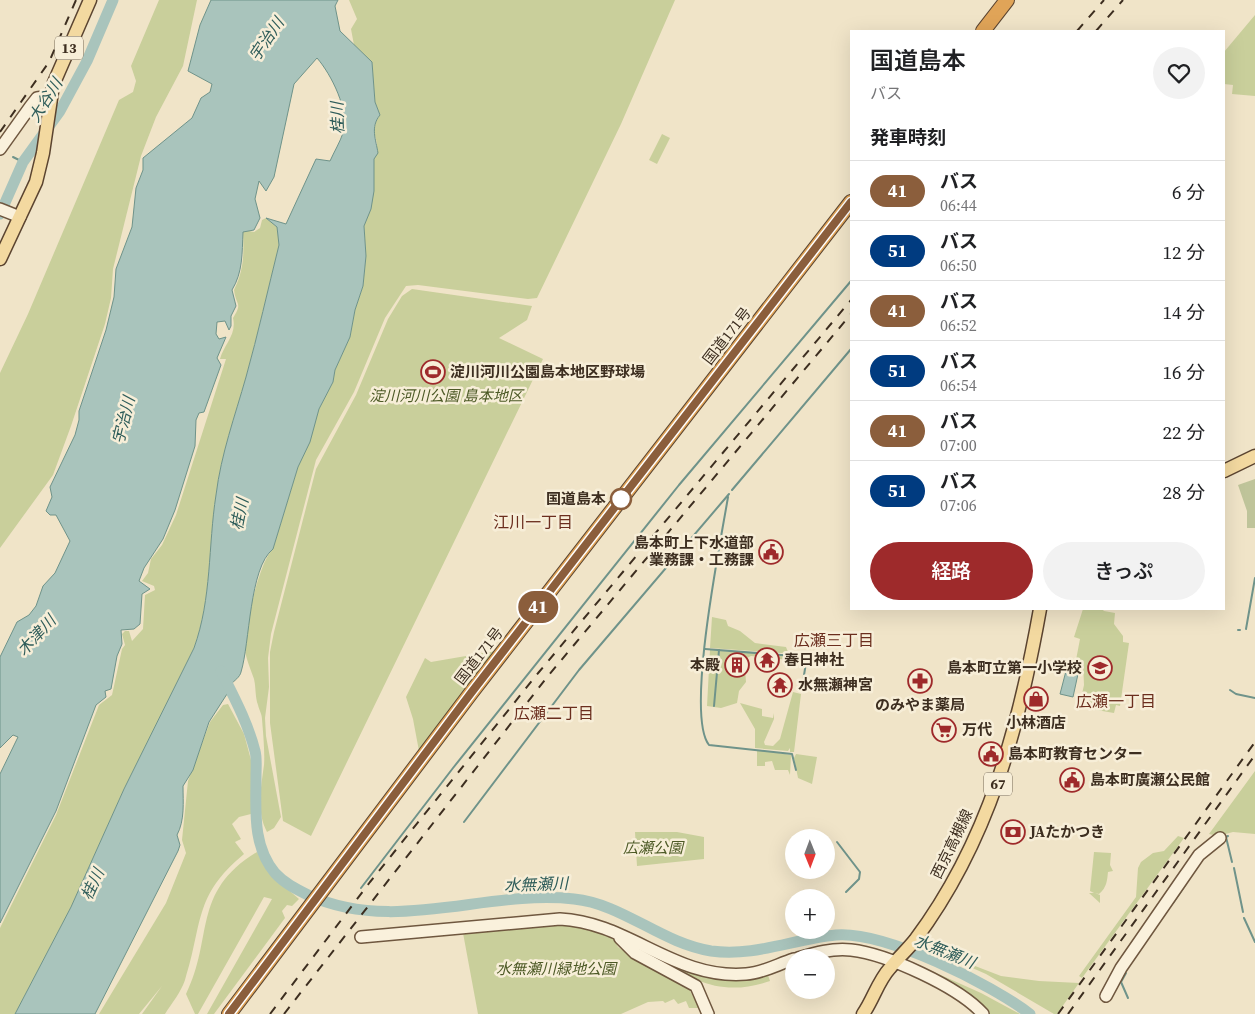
<!DOCTYPE html>
<html lang="ja">
<meta charset="utf-8">
<style>
body{margin:0;font-family:"Source Serif 4","Noto Sans JP",serif;background:#f2f2f2;color:#202124;height:100vh;display:flex;flex-direction:column;font-size:19px;white-space:nowrap}
*{box-sizing:border-box;margin:0}
p{font-size:16px;color:#757577}
.icon{flex:none;width:28px;height:28px;fill:none;stroke:currentColor;stroke-width:2;stroke-linecap:round;stroke-linejoin:round}
.map{position:relative;flex:1;overflow:hidden}
.panel{position:absolute;left:850px;top:30px;width:375px;height:580px;display:flex;flex-direction:column;background:#fff;border-radius:0px;box-shadow:0 5px 20px #0002}
.panel>*{flex:none}
.badge{padding:0 10px;border-radius:16px;font-size:18px;line-height:32px}
.needle{width:32px;rotate:179deg}
.controls{position:absolute;left:785px;top:829px;display:grid;gap:10px}
.controls a{display:grid;place-items:center;width:50px;height:50px;border-radius:50%;background:#fff;box-shadow:0 5px 20px #0002;font-size:25px}
.map>.badge{position:absolute;translate:-50% -50%;box-shadow:0 0 0 2px #fff}
h2{padding:0 20px;font-size:19px;line-height:45px}
.round{display:grid;place-items:center;flex:none;width:52px;height:52px;border-radius:26px;background:#f2f2f2}
.headline{display:flex;align-items:center;justify-content:space-between;height:85px;padding:0 20px}
h1{font-size:24px;font-weight:600;line-height:38px}
.button{display:flex;gap:10px;margin-top:auto;padding:10px 20px}
.button a{flex:1;height:58px;border-radius:30px;background:#9e2a2b;color:#fff;font-size:20px;font-weight:600;line-height:58px;text-align:center}
.button a+a{background:#f2f2f2;color:#202124}
ul{padding:0;list-style:none}
li{display:flex;align-items:center;gap:15px;height:60px;padding:0 20px;border-top:1px solid #e0e0e0}
li div{flex:1}
li b{display:block;font-size:19px}
li em{font-style:normal}
li .badge{min-width:55px;font-weight:700;text-align:center}
.map>svg:first-child{display:block}
.green{fill:#c9cf9b}
.cemetery{fill:#bfc49a}
.water{fill:#a9c4bc;stroke:#6f938a}
.lines{fill:none;stroke-linecap:round;stroke-linejoin:round}
.stream{stroke:#6f938a;stroke-width:2}
.river{stroke:#a9c4bc;stroke-width:11}
.secondary-casing{stroke:#6f573f;stroke-width:14}
.primary-casing{stroke:#5b4430;stroke-width:15}
.highway-casing{stroke:#5b4430;stroke-width:16}
.secondary{stroke:#faf1dc;stroke-width:11}
.primary{stroke:#f3d9a0;stroke-width:12}
.highway{stroke:#e0a458;stroke-width:14}
.rail{stroke:#3d2e20;stroke-width:2;stroke-dasharray:9 9;stroke-linecap:butt}
.line-casing{stroke:#fff;stroke-width:11}
.line{stroke:#8b5e3c;stroke-width:8}
.stop-dot{fill:#fff;stroke:#8b5e3c;stroke-width:2.5}
.labels{text-anchor:middle;stroke-width:5;stroke-linejoin:round;paint-order:stroke}
.shield{fill:#f7eed8;stroke:#756857;stroke-width:1}
.shield-label{font-size:14px;font-weight:bold;fill:#3d2e20}
.street-label{font-size:15px;fill:#3d2e20;stroke:#f7eed8}
.poi-label{font-size:15px;font-weight:bold;fill:#3d2e20;stroke:#f7eed8;text-anchor:start}
.park-label{font-size:15px;font-style:italic;fill:#4d5a26;stroke:#f7eed8}
.stop-label{font-size:15px;font-weight:bold;fill:#3d2e20;stroke:#f7eed8;text-anchor:end}
.water-label{font-size:16px;font-style:italic;fill:#2f5d5a;stroke:#f7eed8}
.neighbourhood-label{font-size:16px;fill:#6b2e1e;stroke:#f7eed8}
</style>
<div class="map">
<svg width="1255" height="1014" viewBox="0 0 1255 1014">
<rect width="100%" height="100%" fill="#f0e4c8"/>
<g class="green">
<polygon points="159,0 197,0 183,66 156,117 141,156 113,269 111,298 105,324 71,426 53,475 0,548 0,373 28,314 119,100 133,92 136,81 131,66"/>
<path d="M349 0H675L621 124 537 298 528 299 418 285 406 286 385 318 354 392 316 460 271 634 268 658 269 687 265 718 266 736 281 817 274 828 267 832C256 812 261 787 264 765 265 753 263 732 262 719 262 714 259 710 258 705 255 697 256 687 254 679 251 670 246 659 245 650 243 632 260 559 273 549L298 467 319 409 333 382 335 370 350 337 355 310 363 286 366 256 364 226 374 191V159L377 144 374 131 376 121 380 115 375 102 372 62 354 45 351 29 357 19Z"/>
<polygon points="1255,15 1255,96 1232,94 1233,85 1224,84 1224,52"/>
<polygon points="662,134 670,138 657,164 649,160"/>
<path d="M266 218 277 227 279 245C268 289 258 333 246 377 235 416 221 454 216 495 208 546 212 598 194 648L124 789 71 907 15 1014H0V928L56 815 99 705 112 695 122 649 125 645 122 634 125 631H129L132 641 143 629 145 595 155 590 154 586 142 581 148 573 151 559 162 545 176 515 226 359H220C224 344 237 335 233 318 243 302 236 306 234 290 244 270 244 254 243 232L245 230 254 232 260 228 262 220Z"/>
<polygon points="412,289 532,306 527,320 499,338 543,359 311,836 283,821 270,723 270,652 274,632 316,469 356,395 388,319 402,296"/>
<polygon points="1083,609 1102,609 1104,611 1115,613 1114,624 1123,636 1123,642 1129,643 1120,706 1116,705 1114,713 1079,707 1084,685 1083,662 1076,660 1080,639 1074,637"/>
<polygon points="712,617 726,620 728,626 740,631 755,643 786,647 788,652 781,653 710,648"/>
<polygon points="710,650 788,656 790,660 751,656 747,658 731,656 730,670 742,672 745,669 746,682 739,691 737,703 721,708 707,706"/>
<polygon points="495,651 419,751 413,719 406,697 425,658 431,662"/>
<polygon points="793,692 801,694 794,752 790,752 790,748 788,751 755,748 755,729 740,703 762,709 762,716 773,718 774,713 774,719 764,742 765,745 773,746 780,739"/>
<path d="M228 704 244 734 251 760V814L239 817 232 824 241 839 235 842 244 854C193 896 203 924 185 980 181 992 172 1003 165 1014H142L162 986 139 1014H99L166 903 186 853 182 840 188 781 210 722 223 705Z"/>
<polygon points="761,750 791,755 790,775 788,770 775,770 772,761 765,762 765,766 757,766 757,751"/>
<polygon points="796,754 817,757 812,784 798,778 794,758"/>
<polygon points="1255,771 1255,834 1233,832 1218,836 1209,834"/>
<polygon points="635,832 677,832 704,837 704,859 637,866"/>
<polygon points="1178,836 1184,838 1082,978 1079,976 1136,897 1138,868 1141,862 1153,853 1164,851"/>
<path d="M257 852 270 874 299 899 292 906 287 905 282 911 285 918 214 1014H207L272 899 264 897 198 1014H195L186 994C214 938 191 892 257 852Z"/>
<path d="M1094 852 1111 853 1110 865 1113 871 1108 872C1107 881 1107 887 1099 894L1095 893 1100 895V903L1089 893H1094L1090 891Z"/>
<polygon points="578,923 612,935 618,947 644,965 687,985 699,1008 689,1008 686,1001 678,1004 674,999 665,1003 663,1001 648,1002 621,1014 478,1014 463,933"/>
<polygon points="918,944 1001,976 1039,981 1079,983 1057,1014 1054,1014 986,974"/>
<polygon points="905,959 981,993 1020,1014 987,1014 903,963"/>
<path d="M660 960 672 965 767 972 770 981C726 996 698 984 660 960Z"/>
</g>
<polygon class="cemetery" points="1255,479 1255,528 1247,528 1247,511 1238,485"/>
<g class="water">
<path d="M211 0H338L335 6 340 31 372 62 375 102 380 115C370 127 376 140 378 153L374 159V191L371 209 364 226 366 256 363 286 355 310 350 337 335 370 333 382 319 409 310 442 298 467 273 549C249 568 250 643 241 672 240 677 234 681 231 684H228L227 694 209 722 193 770 183 786C183 802 185 820 177 835L180 845 178 851 95 1014H15L71 907 124 789 194 648C212 598 208 546 216 495 221 454 235 416 246 377 258 334 268 289 279 245L277 227 266 218 286 224 316 159 330 161C334 152 340 142 343 133 350 111 331 74 317 58L294 84 274 177 266 191 259 181 255 199 260 218 254 230 243 232C242 253 243 272 232 290L236 306 231 316V326L229 330 225 321 217 322 216 334 219 339 226 337 217 358 221 365 204 412 199 413 196 420 195 446 175 510 163 539 144 568 139 581 150 589 142 594 140 624 134 629 121 630 122 644 117 656 111 689 105 691 106 697 96 705 56 811 0 923V774L18 737 13 735 0 748V657L17 622 29 615 36 606 43 586 55 573 70 541 56 515H50L46 511 52 497 50 487 75 435 79 420V411L106 330 114 297 116 269 132 227 136 188 143 170V158L192 118 201 98 210 92 212 84 188 71 200 25Z"/>
<polygon points="1066,671 1078,674 1073,697 1060,694"/>
</g>
<g class="lines">
<g class="stream">
<polyline points="13,157 23,162"/>
<polyline points="732,490 851,349"/>
<path d="M728 497C721 540 685 715 709 745L792 754 796 770"/>
<polyline points="1246,629 1255,578"/>
<polyline points="1238,630 1240,630"/>
<polyline points="705,649 807,657 803,681"/>
<polyline points="1230,690 1236,694 1255,698"/>
<polyline points="714,706 719,650"/>
<polyline points="464,822 579,670 729,494"/>
<polyline points="1228,836 1226,837 1232,862"/>
<polyline points="837,842 860,872 859,879 846,892"/>
<polyline points="1234,868 1243,912"/>
<polyline points="361,888 453,768 679,485 851,281"/>
<polyline points="1173,903 1186,884"/>
<polyline points="1244,918 1255,942"/>
<polyline points="1126,973 1121,982 1128,998"/>
</g>
<g class="river">
<polyline points="0,214 23,162 60,111 87,61 113,0"/>
<path d="M221 671C234 697 248 723 255 751 257 758 256 768 256 776 256 810 252 845 275 873 284 883 296 889 308 895 396 935 486 889 574 899 623 904 661 943 711 951 755 957 793 939 836 935 885 931 991 984 1030 1014"/>
</g>
<g class="secondary-casing">
<g id="secondary">
<polyline points="0,149 30,107 37,98 50,96"/>
<polyline points="0,209 20,217"/>
<path d="M361 937 560 919C628 922 675 980 746 974 763 973 778 964 794 959"/>
<polyline points="620,938 635,953 696,986 708,1014"/>
<path d="M798 958C815 953 832 948 851 950 887 954 959 987 983 1014"/>
<polyline points="1106,996 1121,968 1199,855 1220,838"/>
</g>
</g>
<g class="primary-casing">
<g id="primary">
<polyline points="0,259 36,182 43,153 53,85 90,0"/>
<polyline points="1224,471 1255,456"/>
<path d="M863 1014C873 1000 878 981 890 968 898 958 907 950 915 940 989 841 1019 727 1040 609"/>
</g>
</g>
<g class="highway-casing">
<g id="highway">
<polyline points="983,31 1007,0"/>
<polyline points="229,1014 471,693 851,202"/>
</g>
</g>
<use href="#secondary" class="secondary"/>
<use href="#primary" class="primary"/>
<use href="#highway" class="highway"/>
<g class="rail">
<polyline points="1077,31 1104,0"/>
<polyline points="1096,31 1123,0"/>
<polyline points="0,132 49,62 76,0"/>
<polyline points="270,1014 370,882 539,672 851,300"/>
<polyline points="284,1014 548,676 851,314"/>
<polyline points="1058,1014 1255,742"/>
<polyline points="1068,1014 1255,755"/>
</g>
</g>
<g class="lines">
<g class="line-casing">
<polyline id="line" points="229,1014 471,693 851,202"/>
</g>
<use href="#line" class="line"/>
</g>
<defs>
<g id="stadium-ring" transform="scale(1.25)"><circle r="9.5" fill="#f7eed8" stroke="#9e2a2b" stroke-width="1.5"/><path d="M0-5a6.5 5 0 1 0 0 10a6.5 5 0 1 0 0-10ZM-3.5-1.8h7v3.6h-7Z" fill="#9e2a2b"/></g>
<g id="civic-ring" transform="scale(1.25)"><circle r="9.5" fill="#f7eed8" stroke="#9e2a2b" stroke-width="1.5"/><path d="M-.6-6.5H3V-4.5H.6V-3L4-1V1h2V6H-6V1h2V-1L-.6-3ZM-1.2 2.5V6h2.4V2.5Z" fill="#9e2a2b"/></g>
<g id="temple-ring" transform="scale(1.25)"><circle r="9.5" fill="#f7eed8" stroke="#9e2a2b" stroke-width="1.5"/><path d="M0-6L5-2H3V0L6.5 2.5H4V6H1.5V3h-3V6H-4V2.5H-6.5L-3 0V-2H-5Z" fill="#9e2a2b"/></g>
<g id="building-ring" transform="scale(1.25)"><circle r="9.5" fill="#f7eed8" stroke="#9e2a2b" stroke-width="1.5"/><path d="M-4-6H4V6H1V3H-1V6H-4ZM-2.5-4.3h1.7v1.8h-1.7ZM.8-4.3h1.7v1.8H.8ZM-2.5-1h1.7V.8h-1.7ZM.8-1h1.7V.8H.8Z" fill="#9e2a2b"/></g>
<g id="school-ring" transform="scale(1.25)"><circle r="9.5" fill="#f7eed8" stroke="#9e2a2b" stroke-width="1.5"/><path d="M0-5L7-2L0 1L-7-2ZM-4 1L0 2.5L4 1V4Q0 6-4 4Z" fill="#9e2a2b"/></g>
<g id="pharmacy-ring" transform="scale(1.25)"><circle r="9.5" fill="#f7eed8" stroke="#9e2a2b" stroke-width="1.5"/><path d="M-2-6h4v4h4v4h-4v4h-4v-4h-4v-4h4Z" fill="#9e2a2b"/></g>
<g id="shop-ring" transform="scale(1.25)"><circle r="9.5" fill="#f7eed8" stroke="#9e2a2b" stroke-width="1.5"/><path d="M-5-2.5h2.3a2.7 3.5 0 0 1 5.4 0H5L5.5 6h-11ZM-1.5-2.5h3a1.5 2.3 0 0 0-3 0Z" fill="#9e2a2b"/></g>
<g id="supermarket-ring" transform="scale(1.25)"><circle r="9.5" fill="#f7eed8" stroke="#9e2a2b" stroke-width="1.5"/><path d="M-6-5.5h2.5l.6 2H6L4.5 2H-2.5L-4.4-4H-6ZM-1.5 3.2a1.3 1.3 0 1 0 .1 0ZM3 3.2a1.3 1.3 0 1 0 .1 0Z" fill="#9e2a2b"/></g>
<g id="bank-ring" transform="scale(1.25)"><circle r="9.5" fill="#f7eed8" stroke="#9e2a2b" stroke-width="1.5"/><path d="M-6-4H6V4H-6ZM0-2.3a2.3 2.3 0 1 0 0 4.6a2.3 2.3 0 1 0 0-4.6Z" fill="#9e2a2b"/></g>
</defs>
<g fill-rule="evenodd">
<use href="#stadium-ring" x="433" y="372"/>
<use href="#civic-ring" x="771" y="552"/>
<use href="#temple-ring" x="767" y="660"/>
<use href="#building-ring" x="737" y="665"/>
<use href="#school-ring" x="1100" y="668"/>
<use href="#pharmacy-ring" x="920" y="681"/>
<use href="#temple-ring" x="780" y="685"/>
<use href="#shop-ring" x="1036" y="699"/>
<use href="#supermarket-ring" x="944" y="730"/>
<use href="#civic-ring" x="991" y="754"/>
<use href="#civic-ring" x="1072" y="780"/>
<use href="#bank-ring" x="1013" y="832"/>
</g>
<circle class="stop-dot" cx="621" cy="499" r="10"/>
<g class="labels">
<g class="shield">
<rect x="55" y="36.5" width="28" height="23" rx="4"/>
<rect x="984" y="772.5" width="28" height="23" rx="4"/>
</g>
<g class="shield-label">
<text x="69" y="53">13</text>
<text x="998" y="789">67</text>
</g>
<g class="street-label">
<text transform="translate(727 336) rotate(-52)" y="5">国道171号</text>
<text transform="translate(479 656) rotate(-52)" y="5">国道171号</text>
<text transform="translate(952 844) rotate(-64)" y="5">西京高槻線</text>
</g>
<g class="poi-label">
<text x="450" y="377">淀川河川公園島本地区野球場</text>
<text x="754" y="548" text-anchor="end">島本町上下水道部<tspan x="754" dy="17">業務課・工務課</tspan></text>
<text x="784" y="665">春日神社</text>
<text x="720" y="670" text-anchor="end">本殿</text>
<text x="1082" y="673" text-anchor="end">島本町立第一小学校</text>
<text x="798" y="690">水無瀬神宮</text>
<text x="920" y="710" text-anchor="middle">のみやま薬局</text>
<text x="1036" y="728" text-anchor="middle">小林酒店</text>
<text x="962" y="735">万代</text>
<text x="1008" y="759">島本町教育センター</text>
<text x="1090" y="785">島本町廣瀬公民館</text>
<text x="1030" y="837">JAたかつき</text>
</g>
<g class="park-label">
<text x="446" y="401">淀川河川公園 島本地区</text>
<text x="653" y="853">広瀬公園</text>
<text x="556" y="974">水無瀬川緑地公園</text>
</g>
<g class="stop-label">
<text x="606" y="504">国道島本</text>
</g>
<g class="water-label">
<text transform="translate(266 39) rotate(-56)" y="6">宇治川</text>
<text transform="translate(45 100) rotate(-58)" y="6">大谷川</text>
<text transform="translate(337 118) rotate(-92)" y="6">桂川</text>
<text transform="translate(123 420) rotate(-76)" y="6">宇治川</text>
<text transform="translate(239 514) rotate(-79)" y="6">桂川</text>
<text transform="translate(36 635) rotate(-47)" y="6">木津川</text>
<text transform="translate(92 884) rotate(-65)" y="6">桂川</text>
<text transform="translate(536 884) rotate(-2)" y="6">水無瀬川</text>
<text transform="translate(945 951) rotate(22)" y="6">水無瀬川</text>
</g>
<g class="neighbourhood-label">
<text x="533" y="528">江川一丁目</text>
<text x="834" y="646">広瀬三丁目</text>
<text x="1116" y="707">広瀬一丁目</text>
<text x="554" y="719">広瀬二丁目</text>
</g>
</g>
</svg>
<div class="controls">
<a><svg class="needle" viewBox="-14 -14 28 28"><path d="M0-13l5 13h-10z" fill="#e53935"/><path d="M0 13l5-13h-10z" fill="#757577"/></svg></a>
<a>+</a>
<a>−</a>
</div>
<b class="badge" style="left:538px;top:607px;background:#8b5e3c;color:#fff">41</b>
<section class="panel">
<div class="headline"><div><h1>国道島本</h1><p>バス</p></div><a class="round"><svg class="icon" aria-label="heart" viewBox="0 0 24 24"><path d="M12 20l-8-8c-3-5 5-10 8-4 3-6 11-1 8 4z"/></svg></a></div>
<h2>発車時刻</h2>
<ul>
<li><span class="badge" style="background:#8b5e3c;color:#fff">41</span><div><b>バス</b><p>06:44</p></div><em>6 分</em></li>
<li><span class="badge" style="background:#003b80;color:#fff">51</span><div><b>バス</b><p>06:50</p></div><em>12 分</em></li>
<li><span class="badge" style="background:#8b5e3c;color:#fff">41</span><div><b>バス</b><p>06:52</p></div><em>14 分</em></li>
<li><span class="badge" style="background:#003b80;color:#fff">51</span><div><b>バス</b><p>06:54</p></div><em>16 分</em></li>
<li><span class="badge" style="background:#8b5e3c;color:#fff">41</span><div><b>バス</b><p>07:00</p></div><em>22 分</em></li>
<li><span class="badge" style="background:#003b80;color:#fff">51</span><div><b>バス</b><p>07:06</p></div><em>28 分</em></li>
</ul>
<div class="button"><a>経路</a><a>きっぷ</a></div>
</section>
</div>
